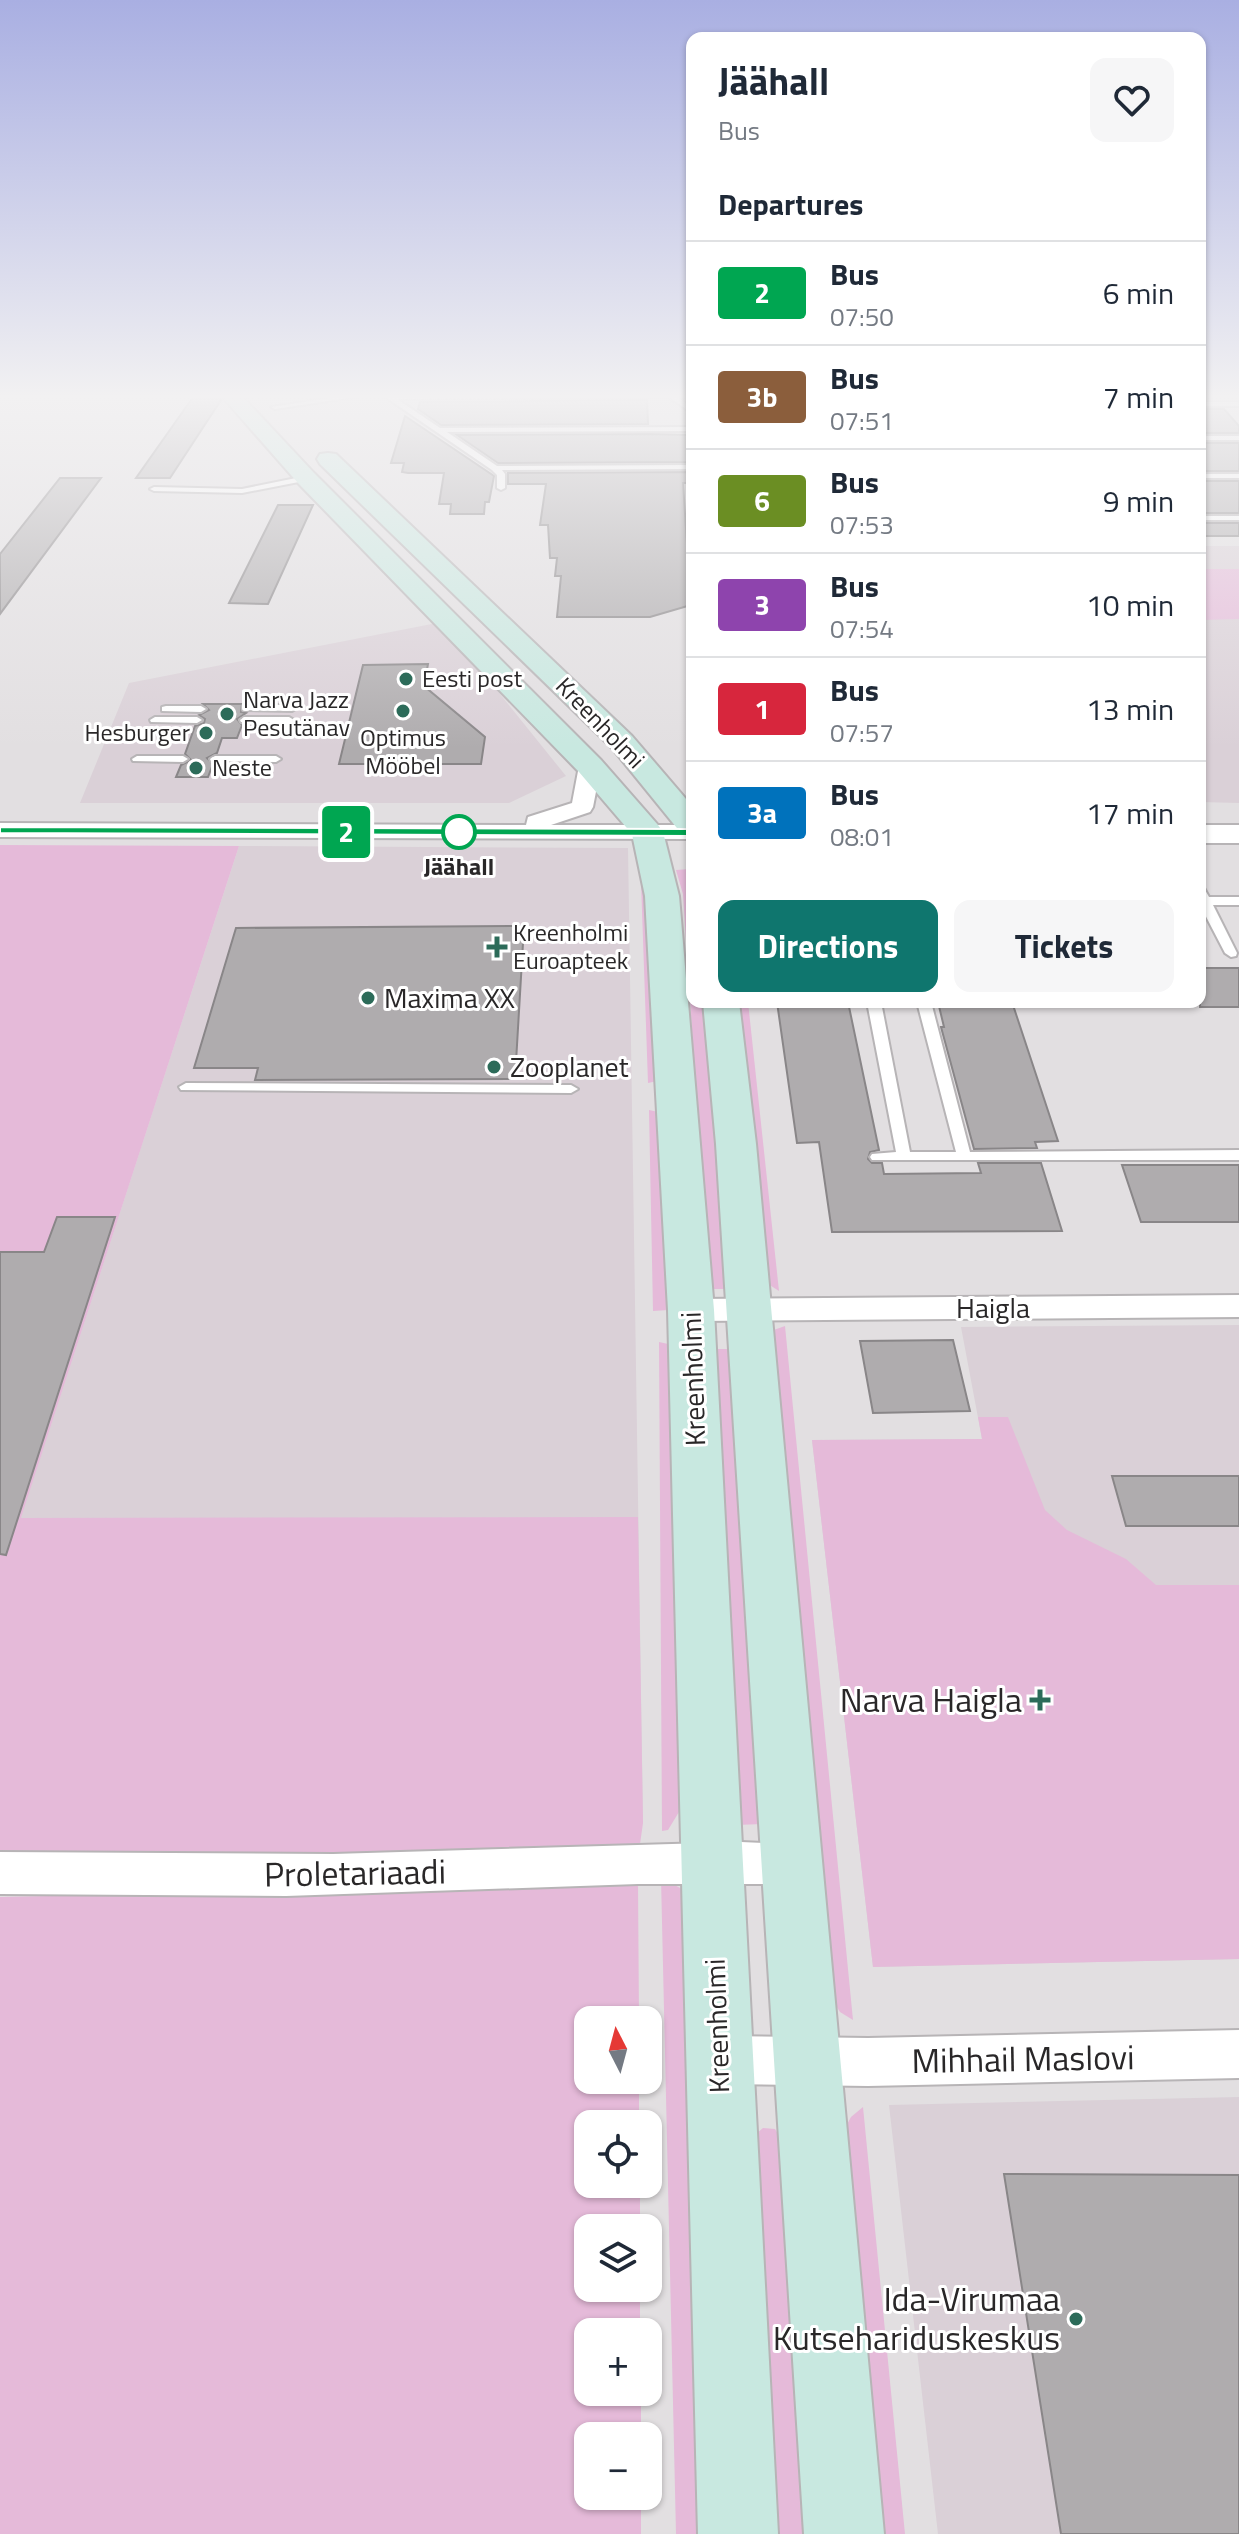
<!DOCTYPE html>
<meta charset="utf-8">
<style>
body{margin:0;font-family:"Titillium Web",sans-serif;background:#f6f6f7;color:#1f2937;height:100vh;display:flex;flex-direction:column;font-size:30px;white-space:nowrap}
*{box-sizing:border-box;margin:0}
p{font-size:26px;color:#747a83}
.icon{flex:none;width:44px;height:44px;fill:none;stroke:currentColor;stroke-width:2;stroke-linecap:round;stroke-linejoin:round}
.map{position:relative;flex:1;overflow:hidden}
.panel{position:absolute;left:686px;top:32px;width:520px;height:976px;display:flex;flex-direction:column;background:#fff;border-radius:16px;box-shadow:0 2px 6px #0004}
.panel>*{flex:none}
.badge{padding:0 16px;border-radius:6px;font-size:28px;line-height:52px}
.needle{width:52px;rotate:354deg}
.buttons{position:absolute;left:574px;top:2006px;display:grid;gap:16px}
.buttons a{display:grid;place-items:center;width:88px;height:88px;border-radius:16px;background:#fff;box-shadow:0 2px 6px #0004;font-size:40px}
.map>.badge{position:absolute;translate:-50% -50%;box-shadow:0 0 0 4px #fff}
h2{padding:0 32px;font-size:30px;line-height:72px}
.round{display:grid;place-items:center;flex:none;width:84px;height:84px;border-radius:16px;background:#f6f6f7}
.headline{display:flex;align-items:center;justify-content:space-between;height:136px;padding:0 32px}
h1{font-size:38px;font-weight:700;line-height:60px}
.cta{display:flex;gap:16px;margin-top:auto;padding:16px 32px}
.cta a{flex:1;height:92px;border-radius:16px;background:#0f766e;color:#fff;font-size:32px;font-weight:700;line-height:92px;text-align:center}
.cta a+a{background:#f6f6f7;color:#1f2937}
ul{padding:0;list-style:none}
li{display:flex;align-items:center;gap:24px;height:104px;padding:0 32px;border-top:2px solid #e0e1e3}
li div{flex:1}
li b{display:block;font-size:30px}
li em{font-style:normal}
li .badge{min-width:88px;font-weight:700;text-align:center}
.map>svg:first-child{display:block}
.built{fill:#dad0d7}
.green{fill:#e5bad9}
.building{fill:#afacae;stroke:#898688;stroke-width:2}
.lines{fill:none;stroke-linecap:round;stroke-linejoin:round}
.service-casing{stroke:#b7b4b6;stroke-width:4}
.minor-casing{stroke:#b7b4b6;stroke-width:4}
.tertiary-casing{stroke:#b7b4b6;stroke-width:4}
.secondary-casing{stroke:#b7b4b6;stroke-width:4}
.service{fill:#fff;fill-rule:evenodd}
.minor{fill:#fff;fill-rule:evenodd}
.tertiary{fill:#fff;fill-rule:evenodd}
.secondary{fill:#c8e8e0;fill-rule:evenodd}
.line{fill:#00a651;stroke:#fff;stroke-width:2}
.poi-dot{fill:#2c6b59;stroke:#fff;stroke-width:3}
.stop-dot{fill:#fff;stroke:#00a651;stroke-width:4}
.labels{text-anchor:middle;stroke-width:6;stroke-linejoin:round;paint-order:stroke}
.far-poi-label{font-size:24px;fill:#292728;stroke:#fff;text-anchor:start}
.far-street-label{font-size:24px;fill:#292728;stroke:#fff}
.far-stop-label{font-size:24px;font-weight:bold;fill:#292728;stroke:#fff}
.poi-label{font-size:28px;fill:#292728;stroke:#fff;text-anchor:start}
.street-label{font-size:28px;fill:#292728;stroke:#fff}
.near-poi-label{font-size:34px;fill:#292728;stroke:#fff;text-anchor:end}
.near-street-label{font-size:34px;fill:#292728;stroke:#fff}
</style>
<div class="map">
<svg width="1239" height="2534" viewBox="0 0 1239 2534">
<rect width="100%" height="100%" fill="#e2dfe1"/>
<g class="built">
<polygon points="1200,546 1239,546 1239,803 1200,802"/>
<polygon points="442,622 566,776 509,803 80,803 129,683"/>
<polygon points="239,846 628,848 643,1823 516,1821 0,1582"/>
<polygon points="1239,1325 1239,1959 873,1967 812,1440 982,1439 961,1327"/>
<polygon points="1239,2097 1239,2534 938,2534 889,2105"/>
</g>
<g class="green">
<polygon points="1200,569 1239,569 1239,619 1200,620"/>
<polygon points="0,845 239,846 21,1518 638,1517 643,1823 640,1844 473,1859 0,1852"/>
<polygon points="690,869 692,1002 706,1002 725,1289 709,1289 683,894 676,870"/>
<polygon points="646,874 657,1081 648,1083 641,882 642,875"/>
<polygon points="737,1002 748,1002 779,1291 765,1282"/>
<polygon points="649,1110 663,1113 669,1310 653,1311"/>
<polygon points="785,1326 853,2020 840,2012 824,1987 771,1331"/>
<polygon points="659,1342 673,1345 685,1802 668,1830 662,1831"/>
<polygon points="710,1349 737,1349 763,1824 736,1825"/>
<polygon points="978,1417 1008,1417 1045,1510 1067,1530 1126,1559 1156,1585 1239,1585 1239,1959 873,1967 812,1440 982,1439"/>
<polygon points="661,1878 684,1890 704,2534 676,2534"/>
<polygon points="638,1883 639,2020 588,2020 588,2080 639,2080 639,2124 588,2124 588,2184 640,2184 640,2228 588,2228 588,2288 640,2288 640,2332 588,2332 588,2392 641,2392 641,2436 588,2436 588,2496 641,2496 641,2534 0,2534 0,1897"/>
<polygon points="863,2107 905,2534 875,2534 840,2137 851,2117"/>
<polygon points="763,2128 775,2129 781,2139 807,2534 773,2534 756,2134"/>
</g>
<g class="building">
<polygon points="196,393 216,393 221,400 170,478 136,478"/>
<polygon points="647,400 648,424 441,425 418,409 420,402"/>
<polygon points="1200,409 1224,409 1239,426 1239,433 1200,433"/>
<polygon points="405,416 494,476 489,502 485,502 484,514 450,514 451,504 439,504 444,473 408,473 402,472 404,463 391,463"/>
<polygon points="648,434 692,435 692,462 498,463 457,435"/>
<rect x="1200" y="443" width="39" height="28"/>
<polygon points="692,472 692,483 683,483 691,605 650,617 557,617 561,576 555,576 557,558 550,558 548,525 540,525 546,484 508,484 508,473"/>
<polygon points="60,478 101,478 0,614 0,554"/>
<rect x="1200" y="481" width="39" height="32"/>
<polygon points="278,505 313,505 268,604 229,603"/>
<rect x="1200" y="523" width="39" height="13"/>
<polygon points="428,664 424,686 485,737 481,764 339,764 363,665"/>
<polygon points="203,704 242,704 241,712 246,713 237,719 242,725 237,738 222,738 217,753 207,758 213,764 208,777 176,777 181,765 191,760 185,754 195,726 204,723 205,719 199,715 209,710"/>
<polygon points="524,926 515,1079 255,1080 258,1068 194,1068 236,928"/>
<rect x="1200" y="968" width="39" height="39"/>
<polygon points="777,1002 848,1002 879,1150 870,1152 868,1159 872,1163 882,1163 884,1174 981,1173 978,1163 1041,1163 1062,1231 832,1232 819,1142 797,1143"/>
<polygon points="938,1002 1012,1002 1058,1141 1035,1142 1037,1148 974,1149 941,1027 944,1027"/>
<polygon points="1122,1165 1239,1165 1239,1222 1141,1222"/>
<polygon points="57,1217 115,1217 6,1555 0,1554 0,1252 44,1252"/>
<polygon points="953,1340 970,1411 873,1413 860,1341"/>
<polygon points="1112,1476 1239,1476 1239,1526 1126,1526"/>
<polygon points="1004,2174 1239,2175 1239,2534 1061,2534"/>
</g>
<g class="lines">
<g class="service-casing">
<g id="service">
<polygon points="363,393 381,393 275,409 271,407"/>
<polygon points="692,393 692,397 678,397 692,408 692,413 669,397 397,399 440,428 692,427 692,431 447,432 497,466 692,465 692,469 502,470 505,474 505,488 501,490 497,488 497,475 492,470 384,396 388,394"/>
<polygon points="1200,402 1238,402 1239,406 1200,406"/>
<rect x="1200" y="436" width="39" height="4"/>
<rect x="1200" y="474" width="39" height="4"/>
<polygon points="306,476 309,480 242,493 154,491 150,489 154,487 242,489"/>
<rect x="1200" y="516" width="39" height="4"/>
<polygon points="247,705 292,705 297,708 292,711 243,710 243,706"/>
<polygon points="166,706 201,706 206,709 201,712 162,711 162,707"/>
<polygon points="155,717 197,717 202,720 197,723 151,722 150,720"/>
<polygon points="245,717 289,717 294,720 289,723 241,722 240,720"/>
<polygon points="137,756 183,756 188,759 183,762 133,761 132,759"/>
<polygon points="215,756 276,756 281,759 276,762 211,761 210,759"/>
<polygon points="1200,887 1204,888 1209,897 1239,897 1239,905 1213,905 1237,953 1236,956 1231,957 1225,953 1200,905"/>
<polygon points="867,1002 881,1002 910,1152 956,1152 917,1002 931,1002 970,1152 1239,1150 1239,1160 872,1160 870,1157 872,1154 896,1152"/>
<polygon points="186,1083 571,1085 578,1089 571,1093 181,1090 179,1087"/>
</g>
</g>
<g class="minor-casing">
<g id="minor">
<polygon points="590,759 601,766 593,807 590,812 551,825 692,825 692,839 0,837 0,823 526,825 528,817 572,803 579,766"/>
<polygon points="1239,1295 1239,1317 691,1321 679,1318 675,1310 679,1302 691,1299"/>
<polygon points="741,1842 792,1844 808,1850 814,1864 808,1878 792,1884 638,1884 286,1896 0,1894 0,1852 333,1854"/>
<polygon points="1239,2030 1239,2078 868,2086 719,2084 702,2077 695,2060 702,2043 719,2036 868,2038"/>
</g>
</g>
<g class="tertiary-casing">
<rect id="tertiary" x="1200" y="825" width="39" height="18"/>
</g>
<g class="secondary-casing">
<g id="secondary">
<polygon points="219,393 239,393 314,473 601,760 658,825 663,832 679,896 714,1310 778,2534 698,2534 668,1310 645,896 632,834 579,772 298,483"/>
<polygon points="328,453 336,454 632,736 692,806 692,835 681,833 612,748 320,464 317,459 320,454"/>
<polygon points="703,1002 739,1002 756,1144 884,2534 804,2534 716,1144"/>
</g>
</g>
<use href="#service" class="service"/>
<use href="#minor" class="minor"/>
<use href="#tertiary" class="tertiary"/>
<use href="#secondary" class="secondary"/>
</g>
<linearGradient id="sky" x2="0" y2="1"><stop stop-color="#a9afe2"/><stop offset="0.53" stop-color="#f2f1f2"/><stop offset="1" stop-color="#f2f1f2" stop-opacity="0"/></linearGradient>
<rect width="1239" height="748" fill="url(#sky)"/>
<polygon class="line" points="0,827 692,829 698,832 692,836 0,833"/>
<g class="poi-dot">
<circle cx="406" cy="679" r="8"/>
<circle cx="403" cy="711" r="8"/>
<circle cx="227" cy="714" r="8"/>
<circle cx="206" cy="733" r="8"/>
<circle cx="196" cy="768" r="8"/>
<path d="M493 935h8v8h8v8h-8v8h-8v-8h-8v-8h8z"/>
<circle cx="368" cy="998" r="8"/>
<circle cx="494" cy="1067" r="8"/>
<path d="M1036 1688h8v8h8v8h-8v8h-8v-8h-8v-8h8z"/>
<circle cx="1076" cy="2319" r="8"/>
</g>
<circle class="stop-dot" cx="459" cy="832" r="16"/>
<g class="labels">
<g class="far-poi-label">
<text x="422" y="687">Eesti post</text>
<text x="243" y="708">Narva Jazz<tspan x="243" dy="28">Pesutänav</tspan></text>
<text x="190" y="741" text-anchor="end">Hesburger</text>
<text x="403" y="746" text-anchor="middle">Optimus<tspan x="403" dy="28">Mööbel</tspan></text>
<text x="212" y="776">Neste</text>
<text x="513" y="941">Kreenholmi<tspan x="513" dy="28">Euroapteek</tspan></text>
</g>
<g class="far-street-label">
<text transform="translate(600 723) rotate(46)" y="8">Kreenholmi</text>
</g>
<g class="far-stop-label">
<text x="459" y="875">Jäähall</text>
</g>
<g class="poi-label">
<text x="384" y="1008">Maxima XX</text>
<text x="510" y="1077">Zooplanet</text>
</g>
<g class="street-label">
<text x="993" y="1318">Haigla</text>
<text transform="translate(693 1379) rotate(-92)" y="10">Kreenholmi</text>
<text transform="translate(717 2026) rotate(-92)" y="10">Kreenholmi</text>
</g>
<g class="near-poi-label">
<text x="1022" y="1712">Narva Haigla</text>
<text x="1060" y="2311">Ida-Virumaa<tspan x="1060" dy="39">Kutsehariduskeskus</tspan></text>
</g>
<g class="near-street-label">
<text transform="translate(355 1873) rotate(-1)" y="12">Proletariaadi</text>
<text transform="translate(1023 2059) rotate(-1)" y="12">Mihhail Maslovi</text>
</g>
</g>
</svg>
<div class="buttons">
<a><svg class="needle" viewBox="-14 -14 28 28"><path d="M0-13l5 13h-10z" fill="#e53935"/><path d="M0 13l5-13h-10z" fill="#747a83"/></svg></a>
<a><svg class="icon" aria-label="locate" viewBox="0 0 24 24"><circle cx="12" cy="12" r="6"/><path d="M12 2v4M12 18v4M2 12h4M18 12h4"/></svg></a>
<a><svg class="icon" aria-label="layers" viewBox="0 0 24 24"><path d="M12 4l9 5-9 5-9-5zM3 14l9 5 9-5"/></svg></a>
<a>+</a>
<a>−</a>
</div>
<b class="badge" style="left:346px;top:832px;background:#00a651;color:#fff">2</b>
<section class="panel">
<div class="headline"><div><h1>Jäähall</h1><p>Bus</p></div><a class="round"><svg class="icon" aria-label="heart" viewBox="0 0 24 24"><path d="M12 20l-8-8c-3-5 5-10 8-4 3-6 11-1 8 4z"/></svg></a></div>
<h2>Departures</h2>
<ul>
<li><span class="badge" style="background:#00a651;color:#fff">2</span><div><b>Bus</b><p>07:50</p></div><em>6 min</em></li>
<li><span class="badge" style="background:#8b5e3c;color:#fff">3b</span><div><b>Bus</b><p>07:51</p></div><em>7 min</em></li>
<li><span class="badge" style="background:#6b8e23;color:#fff">6</span><div><b>Bus</b><p>07:53</p></div><em>9 min</em></li>
<li><span class="badge" style="background:#8e44ad;color:#fff">3</span><div><b>Bus</b><p>07:54</p></div><em>10 min</em></li>
<li><span class="badge" style="background:#d7263d;color:#fff">1</span><div><b>Bus</b><p>07:57</p></div><em>13 min</em></li>
<li><span class="badge" style="background:#0072bc;color:#fff">3a</span><div><b>Bus</b><p>08:01</p></div><em>17 min</em></li>
</ul>
<div class="cta"><a>Directions</a><a>Tickets</a></div>
</section>
</div>
